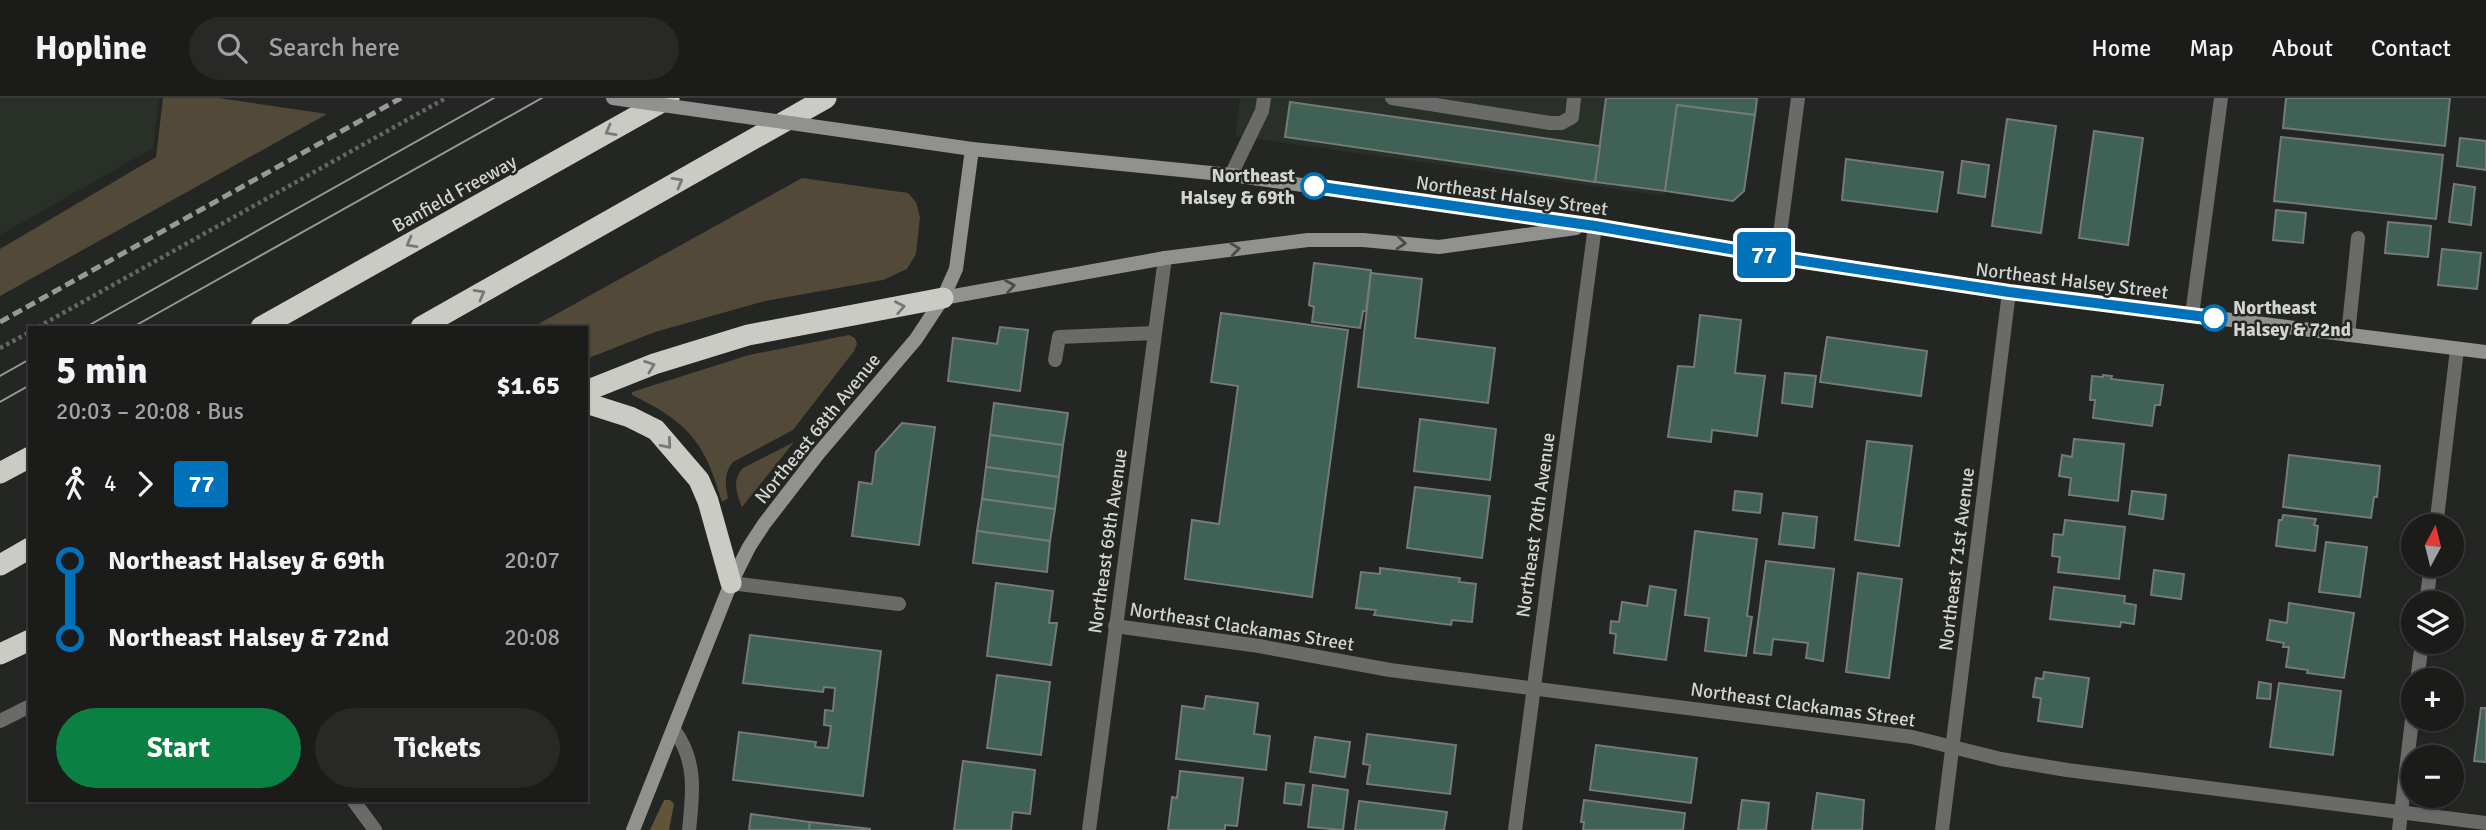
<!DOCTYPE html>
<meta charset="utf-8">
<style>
body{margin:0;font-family:Signika,sans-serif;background:#282927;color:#f1f3f6;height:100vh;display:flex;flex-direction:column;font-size:26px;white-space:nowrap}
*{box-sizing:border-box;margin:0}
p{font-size:23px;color:#a0a1a2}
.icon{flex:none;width:38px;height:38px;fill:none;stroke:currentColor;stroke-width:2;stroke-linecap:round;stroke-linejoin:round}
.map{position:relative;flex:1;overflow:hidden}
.sheet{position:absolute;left:28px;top:228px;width:560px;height:476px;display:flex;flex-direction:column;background:#1b1c1a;border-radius:0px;box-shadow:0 2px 5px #0004,0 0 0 2px #393a39}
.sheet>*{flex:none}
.badge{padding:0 14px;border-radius:5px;font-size:24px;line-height:46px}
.needle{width:46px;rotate:7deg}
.buttons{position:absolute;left:2401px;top:416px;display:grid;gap:14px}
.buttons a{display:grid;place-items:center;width:63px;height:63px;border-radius:50%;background:#1b1c1a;box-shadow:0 2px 5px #0004,0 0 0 2px #393a39;font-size:35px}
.map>.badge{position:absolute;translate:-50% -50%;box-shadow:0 0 0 4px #fff}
.legs{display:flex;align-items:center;gap:10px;height:77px;padding:0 28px;font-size:23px}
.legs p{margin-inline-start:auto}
.summary{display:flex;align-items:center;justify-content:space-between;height:119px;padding:0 28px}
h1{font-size:38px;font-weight:700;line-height:52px}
.button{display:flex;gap:14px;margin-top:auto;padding:14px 28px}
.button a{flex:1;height:80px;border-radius:42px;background:#0b8043;color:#fff;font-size:28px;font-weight:700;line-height:80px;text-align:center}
.button a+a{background:#282927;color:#f1f3f6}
ul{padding:0 28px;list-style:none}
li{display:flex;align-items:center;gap:24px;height:77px;font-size:26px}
li i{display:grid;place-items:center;width:10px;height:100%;margin:0 9px;background:currentColor}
li i::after{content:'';width:18px;height:18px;margin:-9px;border:5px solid;border-radius:50%;background:#1b1c1a}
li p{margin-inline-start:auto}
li:first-child i{background:linear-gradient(#0000 50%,currentColor 0)}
li:last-child i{background:linear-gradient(currentColor 50%,#0000 0)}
header{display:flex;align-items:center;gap:42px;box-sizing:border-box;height:98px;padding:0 35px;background:#1b1c1a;border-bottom:2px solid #393a39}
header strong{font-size:33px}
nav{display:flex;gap:38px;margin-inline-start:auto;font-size:24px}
.search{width:490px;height:63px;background:#282927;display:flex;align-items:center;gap:18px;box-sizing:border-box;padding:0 24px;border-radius:38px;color:#a0a1a2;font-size:26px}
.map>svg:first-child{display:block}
.built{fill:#293028}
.green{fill:#524938}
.forest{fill:#615439}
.building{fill:#3f6156;stroke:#757a78;stroke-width:2}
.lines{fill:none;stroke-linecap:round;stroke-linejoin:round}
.path{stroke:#646663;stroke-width:4.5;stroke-dasharray:3.5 3.5;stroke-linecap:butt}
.lane{stroke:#6a6b69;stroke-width:14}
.street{stroke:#6a6b69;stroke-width:14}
.secondary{stroke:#91928f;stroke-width:14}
.highway{stroke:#cbcbc6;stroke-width:21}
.tram{stroke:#979997;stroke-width:2}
.rail{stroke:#979997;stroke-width:5;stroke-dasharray:10 5;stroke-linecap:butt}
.secondary-bridge{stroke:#91928f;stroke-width:14}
.oneway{stroke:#787874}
.oneway2{stroke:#4a4c49}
.line-1-casing{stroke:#fff;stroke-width:16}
.line-1{stroke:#0072bc;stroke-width:10}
.stop-1-dot{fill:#fff;stroke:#0072bc;stroke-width:3.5}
.labels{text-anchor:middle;stroke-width:5;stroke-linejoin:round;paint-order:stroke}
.stop-label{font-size:19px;font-weight:bold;fill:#d2d4d2;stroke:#242623;text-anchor:end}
.street-label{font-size:19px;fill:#d2d4d2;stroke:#242623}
</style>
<header>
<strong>Hopline</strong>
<div class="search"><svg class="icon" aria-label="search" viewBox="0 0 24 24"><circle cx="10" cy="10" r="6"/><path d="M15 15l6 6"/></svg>Search here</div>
<nav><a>Home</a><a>Map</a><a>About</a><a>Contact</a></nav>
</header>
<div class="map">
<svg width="2486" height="732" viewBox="0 0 2486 732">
<rect width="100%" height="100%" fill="#242623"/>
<g class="built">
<polygon points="0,0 159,0 153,50 0,137"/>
<polygon points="1240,0 1760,0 1757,17 1677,7 1665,98 1235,38"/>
</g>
<g class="green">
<polygon points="163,0 219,0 327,16 0,198 0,151 156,59"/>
<polygon points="802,80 908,95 916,104 920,119 916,156 907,171 883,182 765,203 655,234 586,261 586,229 533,229"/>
<path d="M849 237 855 240 857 246 854 253 793 332 733 364C724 375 725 386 728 400L722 404C705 344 688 324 632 297V294L749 257Z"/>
<path d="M794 344 742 409C736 395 732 382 743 370Z"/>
</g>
<polygon class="forest" points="664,702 670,702 674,706 669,732 650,732"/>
<g class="building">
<polygon points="1606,0 1757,0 1755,17 1677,7 1665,93 1595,84"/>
<polygon points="2286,0 2450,0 2445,48 2283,30"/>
<polygon points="1290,4 1600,48 1595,84 1285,39"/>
<polygon points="1677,7 1755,17 1744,93 1733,103 1665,93"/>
<polygon points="2007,21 2056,28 2041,135 1992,128"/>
<polygon points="2094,33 2143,40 2128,147 2079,140"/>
<polygon points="2281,39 2443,57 2436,121 2274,103"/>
<polygon points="2460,40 2486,43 2486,72 2457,68"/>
<polygon points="1846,61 1943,74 1937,114 1842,102"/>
<polygon points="1962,63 1989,67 1985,99 1958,95"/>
<polygon points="2454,86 2475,89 2471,127 2449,124"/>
<polygon points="2276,112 2306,115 2303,145 2273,142"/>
<polygon points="2388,124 2431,128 2428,159 2385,155"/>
<polygon points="2442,151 2481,155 2477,191 2438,187"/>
<polygon points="1314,165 1371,172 1366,213 1363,213 1360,230 1312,224 1314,209 1309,207"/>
<polygon points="1371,175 1422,181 1415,240 1495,250 1488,305 1358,289"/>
<polygon points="1221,215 1348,232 1312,499 1185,481 1192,422 1219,426 1238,288 1211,284"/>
<polygon points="1700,217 1741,222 1735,275 1765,278 1757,338 1712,332 1711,344 1668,339 1678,268 1694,269"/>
<polygon points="1000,229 1028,232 1020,293 948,283 953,240 997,246"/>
<polygon points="1827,239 1927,253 1921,298 1820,284"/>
<polygon points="1785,275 1816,278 1812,309 1782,305"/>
<polygon points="2103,277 2112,278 2111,281 2163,287 2160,307 2155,307 2152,328 2093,320 2095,302 2090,302 2092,278 2103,279"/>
<polygon points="994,305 1068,315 1063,347 990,337"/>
<polygon points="1420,321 1496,331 1490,382 1414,373"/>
<polygon points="902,325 935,329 919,447 852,438 859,384 872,386 876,354"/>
<polygon points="990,337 1063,347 1059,379 986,369"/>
<polygon points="2074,341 2124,346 2118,403 2069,397 2071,380 2059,378 2062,357 2072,359"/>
<polygon points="1867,343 1912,348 1899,448 1855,442"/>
<polygon points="2289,357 2380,368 2377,399 2374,399 2371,420 2283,409"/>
<polygon points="986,369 1059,379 1055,411 982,401"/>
<polygon points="1415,389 1490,398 1482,460 1407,450"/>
<polygon points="1735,393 1762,396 1760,415 1733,412"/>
<polygon points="2132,393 2166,397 2163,421 2129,416"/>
<polygon points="982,401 1055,411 1050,443 977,433"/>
<polygon points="1783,415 1817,419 1814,450 1779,446"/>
<polygon points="2283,417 2316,421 2314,427 2318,428 2315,453 2276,448 2279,422 2282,422"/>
<polygon points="2065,422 2125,429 2119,481 2058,474 2060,459 2052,458 2054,436 2063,437"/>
<polygon points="977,433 1050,443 1047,474 973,465"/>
<polygon points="1695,433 1757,441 1747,518 1752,519 1746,558 1705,553 1709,520 1685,517"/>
<polygon points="2326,444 2367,449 2360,499 2319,494"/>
<polygon points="1766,463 1834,471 1823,563 1806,560 1808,545 1773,541 1771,557 1754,555"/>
<polygon points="1380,470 1460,480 1459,484 1476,486 1472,524 1452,522 1451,527 1374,517 1376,512 1356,510 1361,474 1380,476"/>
<polygon points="2154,472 2184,476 2181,501 2151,497"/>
<polygon points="1858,475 1902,481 1889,580 1846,574"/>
<polygon points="996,485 1053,493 1049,525 1057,525 1051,567 987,558"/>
<polygon points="1650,488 1676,492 1666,562 1614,555 1616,536 1610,535 1611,523 1619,524 1622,504 1647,508"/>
<polygon points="2054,489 2125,498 2124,505 2136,507 2134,526 2121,524 2120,529 2050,521"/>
<polygon points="2289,505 2354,515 2344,580 2307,575 2308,572 2286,569 2289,549 2283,549 2284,545 2267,542 2270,522 2287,525"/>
<polygon points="750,537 881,553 863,698 733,682 739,634 816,644 815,649 828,650 831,628 824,627 825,612 833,613 835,590 824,589 823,594 743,585"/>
<polygon points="2044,574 2089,580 2082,629 2038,623 2041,600 2033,599 2036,580 2043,581"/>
<polygon points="997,577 1050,584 1041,657 987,650"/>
<polygon points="2259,584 2271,586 2270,601 2257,600"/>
<polygon points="2279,585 2341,593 2333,657 2270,649"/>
<polygon points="1206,598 1258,605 1254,636 1270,638 1266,672 1176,661 1182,608 1204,611"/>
<polygon points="2481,610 2486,610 2486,664 2474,663"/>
<polygon points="1367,636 1456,647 1450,696 1367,686 1370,667 1363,666"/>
<polygon points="1315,639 1350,644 1345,679 1310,674"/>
<polygon points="1596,647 1697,660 1691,705 1590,692"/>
<polygon points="963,663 1035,672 1030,716 1013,714 1011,732 954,732"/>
<polygon points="1180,673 1243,680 1237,728 1225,727 1225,732 1168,732 1172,699 1177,700"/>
<polygon points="1286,685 1304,687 1301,707 1284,705"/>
<polygon points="1313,687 1348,692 1343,732 1308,729"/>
<polygon points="1817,695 1864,702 1862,732 1812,732"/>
<polygon points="1584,702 1685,715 1683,732 1583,732 1584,724 1581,724"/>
<polygon points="1742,702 1769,705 1766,732 1738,732"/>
<polygon points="1359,703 1447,714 1444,732 1355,732"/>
<polygon points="751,716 810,724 809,732 749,732"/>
<polygon points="810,724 870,731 870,732 809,732"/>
</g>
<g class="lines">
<g class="path">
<polyline points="38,229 446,0"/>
<polyline points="0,250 30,234"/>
</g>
<g class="lane">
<polyline points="1392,0 1550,25 1561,25 1572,19 1574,0"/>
<polyline points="1231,77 1262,13 1264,0"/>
<polyline points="2348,237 2358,140"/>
<polyline points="1055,262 1059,239 1154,235"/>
<polyline points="0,623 30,608"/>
<polyline points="353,702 375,732"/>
</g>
<g class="street">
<polyline points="1777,159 1798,0"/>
<polyline points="2192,217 2221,0"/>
<polyline points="2436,429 2457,251"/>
<polyline points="731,485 899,506"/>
<polyline points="2426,506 2431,467"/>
<polyline points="1115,528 1259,548 1390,572 1912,639 2001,661 2067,672 2486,725"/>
<polyline points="2417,583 2422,544"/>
<path d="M674 632C697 662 693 696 689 732"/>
<polyline points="1089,732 1165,160"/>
<polyline points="1515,732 1595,128"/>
<polyline points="1942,732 2009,194"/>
<polyline points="2399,732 2413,613"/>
</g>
<g class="secondary">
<polyline points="882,38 972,51 1231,77 1595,128 1777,159 2009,194 2486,254"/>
<polyline points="943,200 1165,160 1308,142 1363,142 1439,149 1576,130"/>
<polyline points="633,732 731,485 749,449 764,426 818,356 916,241 943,200 956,171 972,51"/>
</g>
<g class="highway">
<polyline points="261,229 669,0"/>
<polyline points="421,229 826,0"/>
<polyline points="586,293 654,266 748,237 943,200"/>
<polyline points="586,305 630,319 656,332 699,382 708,403 731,485"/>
<polyline points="0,375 30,359"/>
<polyline points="0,467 30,450"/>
<polyline points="0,556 30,542"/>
</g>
<g class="tram">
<polyline points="86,229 494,0"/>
<polyline points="133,229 542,0"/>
<polyline points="0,278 30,261"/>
<polyline points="0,304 30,287"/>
</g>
<polyline class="rail" points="0,224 401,0"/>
<polyline class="secondary-bridge" points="613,0 882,38"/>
</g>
<defs><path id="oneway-chevron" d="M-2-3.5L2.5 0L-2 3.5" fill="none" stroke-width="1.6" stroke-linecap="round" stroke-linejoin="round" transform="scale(1.75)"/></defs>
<g class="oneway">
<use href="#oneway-chevron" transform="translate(610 33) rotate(151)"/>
<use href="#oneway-chevron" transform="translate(678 84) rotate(-29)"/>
<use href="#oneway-chevron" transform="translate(411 145) rotate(151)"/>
<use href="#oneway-chevron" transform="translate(480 196) rotate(-29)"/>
<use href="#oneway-chevron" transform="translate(900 209) rotate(-11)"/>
<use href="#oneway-chevron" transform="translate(650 268) rotate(-20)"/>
<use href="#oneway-chevron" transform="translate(667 346) rotate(49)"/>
</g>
<g class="oneway2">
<use href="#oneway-chevron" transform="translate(1401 145) rotate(5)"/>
<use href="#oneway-chevron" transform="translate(1235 151) rotate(-7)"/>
<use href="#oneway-chevron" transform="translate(1010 188) rotate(-10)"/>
</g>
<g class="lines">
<g class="line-1-casing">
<polyline id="line-1" points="1314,88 1595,128 1777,159 2009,194 2214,220"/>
</g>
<use href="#line-1" class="line-1"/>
</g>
<g class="stop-1-dot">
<circle cx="1314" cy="88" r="12"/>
<circle cx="2214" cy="220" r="12"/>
</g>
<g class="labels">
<g class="stop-label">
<text x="1295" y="84">Northeast<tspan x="1295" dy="22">Halsey &amp; 69th</tspan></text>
<text x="2233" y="216" text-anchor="start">Northeast<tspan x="2233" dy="22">Halsey &amp; 72nd</tspan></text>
</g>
<g class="street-label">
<text transform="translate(454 95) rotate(-29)" y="7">Banfield Freeway</text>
<text transform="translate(1512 97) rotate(8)" y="7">Northeast Halsey Street</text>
<text transform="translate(2072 182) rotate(7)" y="7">Northeast Halsey Street</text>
<text transform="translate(817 330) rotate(-51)" y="7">Northeast 68th Avenue</text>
<text transform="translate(1535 427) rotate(-82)" y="7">Northeast 70th Avenue</text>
<text transform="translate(1107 443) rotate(-82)" y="7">Northeast 69th Avenue</text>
<text transform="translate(1956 461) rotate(-83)" y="7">Northeast 71st Avenue</text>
<text transform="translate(1242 528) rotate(9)" y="7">Northeast Clackamas Street</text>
<text transform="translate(1803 606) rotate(8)" y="7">Northeast Clackamas Street</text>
</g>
</g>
</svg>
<div class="buttons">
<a><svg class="needle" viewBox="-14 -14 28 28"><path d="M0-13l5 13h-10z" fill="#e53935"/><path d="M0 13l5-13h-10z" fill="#a0a1a2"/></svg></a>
<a><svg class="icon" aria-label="layers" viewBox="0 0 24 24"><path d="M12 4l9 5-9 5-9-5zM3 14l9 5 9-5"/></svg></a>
<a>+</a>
<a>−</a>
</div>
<b class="badge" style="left:1764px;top:157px;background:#0072bc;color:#fff">77</b>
<section class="sheet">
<div class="summary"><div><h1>5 min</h1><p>20:03 – 20:08 · Bus</p></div><b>$1.65</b></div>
<div class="legs"><svg class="icon" aria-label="walk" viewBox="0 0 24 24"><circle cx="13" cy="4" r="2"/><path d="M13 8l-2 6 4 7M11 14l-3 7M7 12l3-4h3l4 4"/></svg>4<svg class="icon" aria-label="forward" viewBox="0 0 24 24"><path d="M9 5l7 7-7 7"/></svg><b class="badge" style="background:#0072bc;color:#fff">77</b></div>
<ul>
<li><i style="color:#0072bc"></i><b>Northeast Halsey &amp; 69th</b><p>20:07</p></li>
<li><i style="color:#0072bc"></i><b>Northeast Halsey &amp; 72nd</b><p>20:08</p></li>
</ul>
<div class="button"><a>Start</a><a>Tickets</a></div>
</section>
</div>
